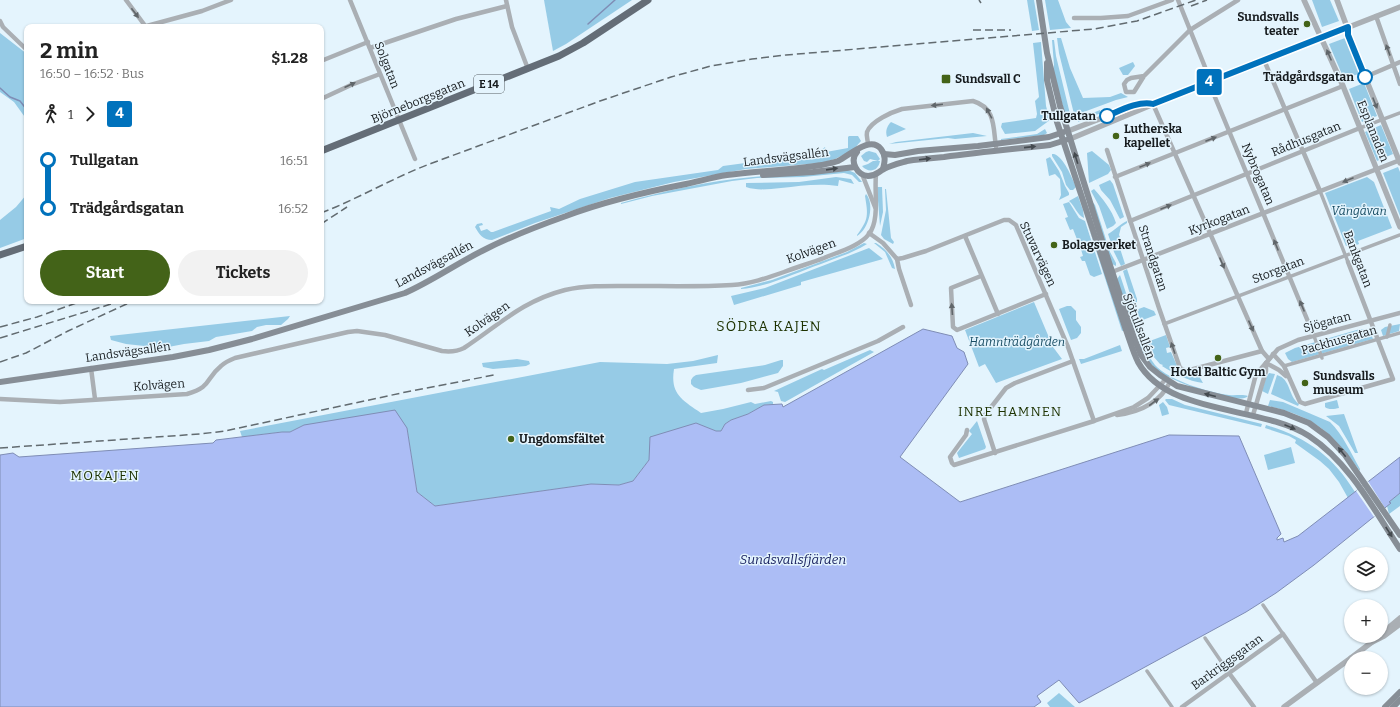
<!DOCTYPE html>
<meta charset="utf-8">
<style>
body{margin:0;font-family:Bitter,serif;background:#f2f2f2;color:#222;height:100vh;display:flex;flex-direction:column;font-size:15px;white-space:nowrap}
*{box-sizing:border-box;margin:0}
p{font-size:13px;color:#767676}
.icon{flex:none;width:22px;height:22px;fill:none;stroke:currentColor;stroke-width:2;stroke-linecap:round;stroke-linejoin:round}
.map{position:relative;flex:1;overflow:hidden}
.side{position:absolute;left:24px;top:24px;width:300px;height:280px;display:flex;flex-direction:column;background:#fff;border-radius:8px;box-shadow:0 1px 3px #0004}
.side>*{flex:none}
.badge{padding:0 8px;border-radius:3px;font-size:14px;line-height:26px}
.buttons{position:absolute;left:1344px;top:547px;display:grid;gap:8px}
.buttons a{display:grid;place-items:center;width:44px;height:44px;border-radius:50%;background:#fff;box-shadow:0 1px 3px #0004;font-size:20px}
.map>.badge{position:absolute;translate:-50% -50%;box-shadow:0 0 0 2px #fff}
.legs{display:flex;align-items:center;gap:6px;height:44px;padding:0 16px;font-size:13px}
.legs p{margin-inline-start:auto}
.overview{display:flex;align-items:center;justify-content:space-between;height:68px;padding:0 16px}
h1{font-size:22px;font-weight:700;line-height:30px}
.cta{display:flex;gap:8px;margin-top:auto;padding:8px 16px}
.cta a{flex:1;height:46px;border-radius:24px;background:#436318;color:#fff;font-size:16px;font-weight:700;line-height:46px;text-align:center}
.cta a+a{background:#f2f2f2;color:#222}
ul{padding:0 16px;list-style:none}
li{display:flex;align-items:center;gap:14px;height:48px;font-size:15px}
li i{display:grid;place-items:center;width:6px;height:100%;margin:0 5px;background:currentColor}
li i::after{content:'';width:10px;height:10px;margin:-5px;border:3px solid;border-radius:50%;background:#fff}
li p{margin-inline-start:auto}
li:first-child i{background:linear-gradient(#0000 50%,currentColor 0)}
li:last-child i{background:linear-gradient(currentColor 50%,#0000 0)}
.map>svg:first-child{display:block}
.green{fill:#96cbe6}
.water{fill:#acbdf5;stroke:#7f8db5}
.pier{fill:#e4f4fd}
.lines{fill:none;stroke-linecap:round;stroke-linejoin:round}
.stream{stroke:#7f8db5;stroke-width:1.5}
.pedestrian{stroke:#aaafb4;stroke-width:3.5}
.minor{stroke:#aaafb4;stroke-width:4.5}
.tertiary{stroke:#aaafb4;stroke-width:5.5}
.secondary{stroke:#878e96;stroke-width:6}
.trunk{stroke:#646d77;stroke-width:7}
.rail{stroke:#626b70;stroke-width:1.5;stroke-dasharray:8 4;stroke-linecap:butt}
.oneway{fill:#60666a}
.oneway2{fill:#444a4f}
.line-1-casing{stroke:#fff;stroke-width:9}
.line-1{stroke:#0072bc;stroke-width:6}
.poi-dot{fill:#436318;stroke:#e4f4fd;stroke-width:1.5}
.stop-1-dot{fill:#fff;stroke:#0072bc;stroke-width:2}
.labels{text-anchor:middle;stroke-width:3;stroke-linejoin:round;paint-order:stroke}
.shield{fill:#e4f4fd;stroke:#545d62;stroke-width:1}
.shield-label{font-size:11px;font-weight:bold;fill:#171c1f}
.poi-label{font-size:12px;font-weight:bold;fill:#171c1f;stroke:#e4f4fd;text-anchor:start}
.street-label{font-size:12px;fill:#171c1f;stroke:#e4f4fd}
.stop-label{font-size:12px;font-weight:bold;fill:#171c1f;stroke:#e4f4fd;text-anchor:end}
.park-label{font-size:12px;font-style:italic;fill:#184d64;stroke:#e4f4fd}
.neighbourhood-label{font-size:13px;letter-spacing:1px;fill:#1d3200;stroke:#e4f4fd}
.water-label{font-size:13px;font-style:italic;fill:#192261;stroke:#e4f4fd}
.quarter-label{font-size:14px;letter-spacing:1px;fill:#1d3200;stroke:#e4f4fd}
</style>
<div class="map">
<svg width="1400" height="707" viewBox="0 0 1400 707">
<rect width="100%" height="100%" fill="#e4f4fd"/>
<g class="green">
<polygon points="544,0 632,0 566,44 553,51"/>
<polygon points="1027,0 1034,0 1039,30 1032,31"/>
<polygon points="1045,0 1058,0 1066,22 1071,28 1050,30"/>
<polygon points="1312,0 1330,0 1339,21 1322,27"/>
<polygon points="0,33 27,54 27,120 14,102 0,92"/>
<polygon points="1057,38 1061,38 1070,68 1083,98 1110,97 1121,93 1128,97 1116,100 1081,113 1074,114 1059,53"/>
<polygon points="1345,38 1361,73 1344,79 1329,44"/>
<polygon points="1052,40 1054,40 1056,56 1070,114 1069,116 1067,117 1065,114 1053,70 1054,65"/>
<polygon points="1041,42 1046,106 1050,120 1035,131 1005,134 1001,127 1002,123 1036,118 1037,114 1035,101 1039,97 1033,43"/>
<polygon points="1133,62 1135,66 1128,75 1123,75 1119,68"/>
<polygon points="1364,83 1377,116 1362,122 1349,89"/>
<polygon points="1100,110 1101,113 1078,122 1078,119"/>
<path d="M891 122 906 129 887 137C885 131 887 126 891 122Z"/>
<polygon points="1381,125 1393,154 1377,161 1365,132"/>
<polygon points="1045,129 1047,133 1044,135 1001,140 1001,139 1037,134"/>
<polygon points="973,133 987,136 955,139 948,138 889,144 896,142"/>
<path d="M849 136H858L861 141 853 150 835 159 821 163 746 169 674 182 610 198 535 223 492 240C483 240 479 234 475 227L477 224 482 223 483 225 479 226 481 231 487 229 491 232H493L551 211 550 207 559 209 580 199 635 182 718 170 723 166 811 154 819 152 825 147 826 152 848 148V137Z"/>
<polygon points="869,151 876,153 880,159 878,161 870,159 867,162 864,161 861,156 866,152"/>
<polygon points="1092,151 1109,165 1111,170 1108,174 1089,183 1087,153"/>
<path d="M1054 154C1064 157 1072 178 1076 187L1073 190H1070L1066 185 1062 172 1052 156V154Z"/>
<polygon points="1050,157 1059,171 1065,186 1069,193 1069,195 1059,200 1061,195 1060,179 1055,174 1049,176 1046,159"/>
<path d="M873 161H880C878 172 868 173 862 166L868 164Z"/>
<polygon points="1398,167 1400,172 1400,216 1383,173"/>
<path d="M848 170 855 173 862 182H859L852 175 844 173 803 177 757 178 732 181 652 196 621 204V203C664 191 708 181 753 177 784 174 816 172 848 170Z"/>
<path d="M836 177 851 179 854 184 839 180 838 186C818 183 800 186 781 188 768 189 758 191 746 187V183L799 182Z"/>
<polygon points="1367,177 1374,182 1392,228 1358,241 1359,244 1354,246 1353,243 1346,246 1325,193"/>
<polygon points="1110,180 1113,184 1124,217 1120,219 1110,200 1101,190 1099,185"/>
<polygon points="877,187 882,187 883,212 880,226"/>
<polygon points="885,189 886,189 891,238 894,242 893,244 884,239 881,235 886,210"/>
<path d="M1094 189C1103 199 1112 210 1116 223L1113 226 1107 229 1099 206 1091 191Z"/>
<polygon points="27,194 27,238 0,248 0,220 16,207"/>
<path d="M866 194C875 204 869 229 857 236V235C869 219 868 215 865 196Z"/>
<path d="M1078 196 1083 210 1084 218C1077 215 1075 206 1069 201Z"/>
<polygon points="1090,199 1095,205 1110,252 1116,263 1116,266 1112,264"/>
<polygon points="1069,202 1079,218 1085,221 1102,274 1094,277 1090,275 1085,261 1082,261 1080,257 1083,256 1080,246 1076,247 1075,243 1078,242 1073,229 1070,230 1065,218 1068,217 1063,204"/>
<polygon points="1086,219 1125,330 1122,331"/>
<path d="M1127 221V223L1121 227 1119 235 1120 237 1117 239 1125 264 1121 266 1114 252 1108 234C1115 230 1120 224 1127 221Z"/>
<path d="M864 243 867 244C853 253 836 258 821 264 798 272 765 288 741 289V288L772 280 847 252Z"/>
<path d="M874 243H876C886 249 893 257 895 269L892 268 885 252Z"/>
<polygon points="869,248 883,259 801,282 801,285 734,305 731,296 765,288"/>
<polygon points="1127,269 1137,299 1137,302 1133,304 1123,271"/>
<polygon points="1120,275 1137,326 1133,327 1117,279"/>
<polygon points="1034,302 1053,347 1062,359 996,383 985,364 979,367 965,330"/>
<polygon points="1067,306 1071,306 1076,311 1076,320 1081,327 1081,333 1077,338 1071,340 1059,309"/>
<polygon points="1144,307 1154,311 1156,315 1140,321 1136,310"/>
<polygon points="290,316 288,319 281,325 266,325 257,327 252,331 216,337 209,341 184,344 163,348 126,344 111,340 110,336"/>
<polygon points="1400,324 1399,331 1383,336 1381,330 1385,327"/>
<path d="M1360 329C1368 329 1370 332 1373 339L1292 362 1288 359 1285 353 1295 348Z"/>
<path d="M1166 335 1170 347 1166 348 1167 353 1171 352 1178 368 1195 378 1199 376 1203 383C1188 381 1175 374 1162 366L1163 365 1160 364 1153 356 1147 342Z"/>
<path d="M1144 343C1147 351 1150 359 1155 365 1168 380 1210 393 1229 395 1235 396 1242 394 1248 396 1238 407 1168 380 1157 370 1149 363 1144 354 1139 345Z"/>
<polygon points="1120,345 1122,351 1081,364 1079,359 1084,359"/>
<polygon points="870,350 874,352 785,402 781,401 778,392 774,391 822,369 824,370"/>
<path d="M718 355 717 363 674 369C670 394 682 400 701 413L723 409 751 402 755 404 771 401 773 402V404L764 405 748 414 731 420 725 424 721 431H716L695 423 649 460 633 481 619 485 591 484 435 506 417 492 407 428 304 425 290 432H282L242 437 240 431 600 362 667 364 693 361Z"/>
<polygon points="517,359 529,361 530,364 526,366 493,369 483,367 482,363"/>
<polygon points="781,360 783,360 783,366 778,373 741,383 701,390 694,387 691,384 691,380 693,377 696,375 765,365"/>
<polygon points="1269,373 1275,374 1268,394 1262,391 1265,380"/>
<path d="M1277 375C1291 379 1288 396 1299 404L1298 406 1271 394Z"/>
<polygon points="1166,399 1172,399 1185,405 1262,424 1261,427 1169,405 1165,400"/>
<path d="M1270 400 1283 402 1330 422C1343 435 1351 453 1360 469V471C1332 433 1316 417 1268 406Z"/>
<path d="M1337 400 1339 408C1335 409 1328 410 1325 407V403Z"/>
<polygon points="1163,402 1167,407 1169,414 1162,416 1159,405"/>
<polygon points="1344,414 1358,453 1355,453 1339,426 1326,416"/>
<polygon points="977,421 986,447 985,449 959,458 957,453 972,434 969,431"/>
<path d="M1266 425C1306 437 1333 456 1355 492L1348 498 1339 482 1329 469 1320 461 1295 443 1296 440 1289 436 1265 428Z"/>
<polygon points="1291,447 1295,463 1268,470 1264,455"/>
<polygon points="1400,493 1400,506 1389,514 1387,506 1390,504 1389,502"/>
<polygon points="1059,693 1075,707 1050,707 1047,703"/>
</g>
<polygon class="water" points="923,329 952,336 957,348 964,352 968,364 900,457 960,502 1169,435 1239,436 1281,534 1277,538 1277,540 1283,538 1284,542 1298,536 1400,457 1400,493 1389,502 1391,503 1314,565 1276,593 1246,612 1079,703 1059,680 1037,696 1041,702 1034,707 0,707 0,455 13,453 19,457 213,443 216,440 282,432 290,432 304,425 395,410 407,428 417,492 435,506 591,484 619,485 633,481 649,460 650,437 696,423 716,431 721,431 725,424 731,420 748,414 764,405 782,404 783,407"/>
<polygon class="pier" points="1368,481 1385,508 1374,517 1356,491"/>
<g class="lines">
<g class="stream">
<polyline points="588,24 615,0"/>
<polyline points="0,88 10,97 20,101 27,110"/>
</g>
<g class="pedestrian">
<polyline points="1360,128 1400,113"/>
<polyline points="1320,191 1348,262"/>
<polyline points="1164,324 1400,235"/>
<polyline points="1314,336 1322,358"/>
<polyline points="1387,337 1390,325"/>
<polyline points="1284,366 1400,333"/>
<polyline points="1263,605 1283,634"/>
<polyline points="1205,638 1229,673"/>
<polyline points="1147,671 1172,707"/>
</g>
<g class="minor">
<polyline points="126,0 146,27"/>
<polyline points="350,0 415,159"/>
<polyline points="506,0 512,27 528,69"/>
<polyline points="1178,0 1207,72 1212,90 1314,336"/>
<polyline points="1376,16 1400,84"/>
<polyline points="1074,18 1101,18 1128,16 1172,0"/>
<polyline points="0,21 3,27 27,50"/>
<polyline points="143,27 202,11 231,0"/>
<polyline points="370,48 456,19 507,6"/>
<polyline points="1264,60 1320,191"/>
<polyline points="321,61 368,42"/>
<polyline points="1144,76 1131,78 1127,80 1124,84 1126,92 1134,92 1144,76 1190,30 1238,0"/>
<polyline points="1365,77 1400,62"/>
<polyline points="321,99 351,85 380,74"/>
<polyline points="1153,104 1262,351 1269,359"/>
<path d="M868 145C868 140 866 136 867 132 871 121 892 112 902 109L973 101C996 108 993 127 996 147"/>
<polyline points="1107,150 1159,308 1180,368 1186,371 1262,351"/>
<polyline points="862,174 875,207"/>
<polyline points="1115,177 1343,86"/>
<polyline points="1130,221 1360,128"/>
<polyline points="869,233 883,243 897,259 903,258 926,251 1004,220 1009,220 1016,225 1068,347 1094,421"/>
<polyline points="965,236 998,314"/>
<polyline points="897,259 899,269 911,305"/>
<polyline points="1112,272 1400,160"/>
<polyline points="981,276 951,288 953,327 957,330 1046,294"/>
<polyline points="1273,354 1284,366 1300,402 1305,404 1393,379 1348,262"/>
<polyline points="1266,363 1279,370 1286,376"/>
<polyline points="91,368 95,399"/>
<polyline points="748,390 764,388 878,341 903,327"/>
<path d="M0 399 60 402 187 394C212 387 205 379 221 366 225 362 230 360 235 358L348 332 357 331 385 335 442 351C450 352 456 352 464 348 499 325 522 301 565 290 588 285 612 286 635 286 667 286 699 287 732 285 750 284 767 278 784 272 797 267 811 263 824 258 838 252 860 246 869 234 880 220 874 191 876 175"/>
<polyline points="1246,413 1255,378 1259,371 1278,349 1298,340 1400,313"/>
<path d="M1117 415C1139 412 1160 403 1170 382"/>
<polyline points="1253,415 1266,371 1266,363"/>
<polyline points="967,430 966,435 950,457 952,463 954,465 1094,421 1134,407 1148,398 1165,380"/>
<polyline points="995,453 984,419 985,415 1006,388 1015,383 1073,361"/>
<polyline points="1229,673 1254,707"/>
<polyline points="1182,707 1283,634 1317,683"/>
</g>
<g class="tertiary">
<polyline points="1304,0 1343,86 1400,227"/>
<polyline points="1337,0 1347,27 1349,37 1400,163"/>
<polyline points="1068,131 1131,107 1148,102 1153,104"/>
<polyline points="1070,139 1149,106 1160,101 1400,7"/>
<polyline points="1381,634 1400,618"/>
<polyline points="1370,643 1384,636 1400,624"/>
<polyline points="1351,658 1372,642"/>
<polyline points="1284,707 1351,658"/>
</g>
<g class="secondary">
<polyline points="1039,0 1047,53 1060,106 1104,247 1134,338 1141,355 1150,367 1160,375 1177,386 1284,413 1309,423 1328,437 1345,455 1400,535"/>
<path d="M1047 63V80L1057 122 1126 330C1130 341 1133 352 1138 362 1168 416 1260 405 1309 436 1350 463 1374 510 1400 549"/>
<path d="M857 152C849 161 857 175 868 176 876 176 878 172 884 169 891 165 900 163 907 161 919 159 932 158 944 157 979 152 1014 149 1050 145L1066 140"/>
<polyline points="884,154 895,155 918,151 978,146 1049,137 1064,132"/>
<polyline points="763,175 813,172 855,167"/>
<path d="M0 382 173 357 209 350 252 339 405 293C432 281 456 264 482 251 509 237 538 226 566 216 605 201 645 192 686 184 700 181 713 177 727 175 758 171 790 170 821 165 826 164 833 163 838 161 849 156 870 135 881 149 886 156 885 161 883 169"/>
<polyline points="1385,707 1400,692"/>
<polyline points="1393,707 1400,700"/>
</g>
<g class="trunk">
<polyline points="321,151 559,56 583,43 648,0"/>
<polyline points="0,255 27,246"/>
</g>
<g class="rail">
<polyline points="979,0 981,3"/>
<polyline points="1191,6 1207,0"/>
<polyline points="973,30 1011,30"/>
<path d="M321 213C360 198 396 176 435 162L600 101 671 77 711 66 752 59 786 55 1094 29 1137 21 1196 0"/>
<polyline points="321,224 347,207"/>
<polyline points="0,327 37,317 82,301"/>
<polyline points="0,338 121,301"/>
<polyline points="0,362 26,353 68,331 133,301"/>
<polyline points="0,448 200,434 225,431 406,392 494,375"/>
</g>
</g>
<defs><path id="oneway-solid" d="M-6-.8H1V-3.2L6.5 0L1 3.2V.8H-6Z"/></defs>
<g class="oneway">
<use href="#oneway-solid" transform="translate(135 13) rotate(53)"/>
<use href="#oneway-solid" transform="translate(1388 50) rotate(-110)"/>
<use href="#oneway-solid" transform="translate(1329 55) rotate(-113)"/>
<use href="#oneway-solid" transform="translate(350 85) rotate(-24)"/>
<use href="#oneway-solid" transform="translate(1375 103) rotate(68)"/>
<use href="#oneway-solid" transform="translate(937 105) rotate(173)"/>
<use href="#oneway-solid" transform="translate(989 113) rotate(-118)"/>
<use href="#oneway-solid" transform="translate(1211 139) rotate(-21)"/>
<use href="#oneway-solid" transform="translate(1145 165) rotate(-22)"/>
<use href="#oneway-solid" transform="translate(1348 180) rotate(158)"/>
<use href="#oneway-solid" transform="translate(1166 207) rotate(-22)"/>
<use href="#oneway-solid" transform="translate(1276 245) rotate(-112)"/>
<use href="#oneway-solid" transform="translate(1222 263) rotate(66)"/>
<use href="#oneway-solid" transform="translate(1302 306) rotate(-113)"/>
<use href="#oneway-solid" transform="translate(952 309) rotate(-94)"/>
<use href="#oneway-solid" transform="translate(1251 326) rotate(66)"/>
<use href="#oneway-solid" transform="translate(1173 348) rotate(-109)"/>
<use href="#oneway-solid" transform="translate(1154 402) rotate(-36)"/>
</g>
<g class="oneway2">
<use href="#oneway-solid" transform="translate(1030 147) rotate(-6)"/>
<use href="#oneway-solid" transform="translate(1076 158) rotate(-107)"/>
<use href="#oneway-solid" transform="translate(925 159) rotate(-7)"/>
<use href="#oneway-solid" transform="translate(832 169) rotate(-8)"/>
<use href="#oneway-solid" transform="translate(1210 395) rotate(-166)"/>
<use href="#oneway-solid" transform="translate(1290 427) rotate(22)"/>
<use href="#oneway-solid" transform="translate(1342 452) rotate(-128)"/>
<use href="#oneway-solid" transform="translate(1389 532) rotate(57)"/>
</g>
<g class="lines">
<g class="line-1-casing">
<path id="line-1" d="M1107 116C1119 111 1140 100 1153 104L1348 27V35L1365 77"/>
</g>
<use href="#line-1" class="line-1"/>
</g>
<g class="poi-dot">
<circle cx="1307" cy="24" r="4"/>
<rect x="941" y="74" width="10" height="10" rx="2"/>
<circle cx="1116" cy="136" r="4"/>
<circle cx="1054" cy="245" r="4"/>
<circle cx="1218" cy="358" r="4"/>
<circle cx="1305" cy="383" r="4"/>
<circle cx="511" cy="439" r="4"/>
</g>
<g class="stop-1-dot">
<circle cx="1365" cy="77" r="7"/>
<circle cx="1107" cy="116" r="7"/>
</g>
<g class="labels">
<rect class="shield" x="474" y="75" width="30" height="18" rx="3"/>
<g class="shield-label">
<text x="489" y="88">E 14</text>
</g>
<g class="poi-label">
<text x="1299" y="21" text-anchor="end">Sundsvalls<tspan x="1299" dy="14">teater</tspan></text>
<text x="955" y="83">Sundsvall C</text>
<text x="1124" y="133">Lutherska<tspan x="1124" dy="14">kapellet</tspan></text>
<text x="1062" y="249">Bolagsverket</text>
<text x="1218" y="376" text-anchor="middle">Hotel Baltic Gym</text>
<text x="1313" y="380">Sundsvalls<tspan x="1313" dy="14">museum</tspan></text>
<text x="519" y="443">Ungdomsfältet</text>
</g>
<g class="street-label">
<text transform="translate(387 65) rotate(68)" y="4">Solgatan</text>
<text transform="translate(418 101) rotate(-22)" y="4">Björneborgsgatan</text>
<text transform="translate(1373 131) rotate(68)" y="4">Esplanaden</text>
<text transform="translate(1306 139) rotate(-22)" y="4">Rådhusgatan</text>
<text transform="translate(786 157) rotate(-7)" y="4">Landsvägsallén</text>
<text transform="translate(1258 174) rotate(67)" y="4">Nybrogatan</text>
<text transform="translate(1219 220) rotate(-21)" y="4">Kyrkogatan</text>
<text transform="translate(811 251) rotate(-20)" y="4">Kolvägen</text>
<text transform="translate(1038 254) rotate(65)" y="4">Stuvarvägen</text>
<text transform="translate(1153 258) rotate(72)" y="4">Strandgatan</text>
<text transform="translate(1358 259) rotate(69)" y="4">Bankgatan</text>
<text transform="translate(434 264) rotate(-28)" y="4">Landsvägsallén</text>
<text transform="translate(1278 270) rotate(-21)" y="4">Storgatan</text>
<text transform="translate(487 319) rotate(-35)" y="4">Kolvägen</text>
<text transform="translate(1327 322) rotate(-15)" y="4">Sjögatan</text>
<text transform="translate(1139 326) rotate(69)" y="4">Sjötullsallén</text>
<text transform="translate(1339 340) rotate(-16)" y="4">Packhusgatan</text>
<text transform="translate(128 352) rotate(-8)" y="4">Landsvägsallén</text>
<text transform="translate(159 385) rotate(-4)" y="4">Kolvägen</text>
<text transform="translate(1227 662) rotate(-36)" y="4">Barkriggsgatan</text>
</g>
<g class="stop-label">
<text x="1354" y="81">Trädgårdsgatan</text>
<text x="1096" y="120">Tullgatan</text>
</g>
<g class="park-label">
<text x="1359" y="215">Vängåvan</text>
<text x="1017" y="346">Hamnträdgården</text>
</g>
<g class="neighbourhood-label">
<text x="1010" y="416">INRE HAMNEN</text>
<text x="105" y="480">MOKAJEN</text>
</g>
<g class="water-label">
<text x="793" y="564">Sundsvallsfjärden</text>
</g>
<g class="quarter-label">
<text x="769" y="331">SÖDRA KAJEN</text>
</g>
</g>
</svg>
<div class="buttons">
<a><svg class="icon" aria-label="layers" viewBox="0 0 24 24"><path d="M12 4l9 5-9 5-9-5zM3 14l9 5 9-5"/></svg></a>
<a>+</a>
<a>−</a>
</div>
<b class="badge" style="left:1209px;top:82px;background:#0072bc;color:#fff">4</b>
<section class="side">
<div class="overview"><div><h1>2 min</h1><p>16:50 – 16:52 · Bus</p></div><b>$1.28</b></div>
<div class="legs"><svg class="icon" aria-label="walk" viewBox="0 0 24 24"><circle cx="13" cy="4" r="2"/><path d="M13 8l-2 6 4 7M11 14l-3 7M7 12l3-4h3l4 4"/></svg>1<svg class="icon" aria-label="forward" viewBox="0 0 24 24"><path d="M9 5l7 7-7 7"/></svg><b class="badge" style="background:#0072bc;color:#fff">4</b></div>
<ul>
<li><i style="color:#0072bc"></i><b>Tullgatan</b><p>16:51</p></li>
<li><i style="color:#0072bc"></i><b>Trädgårdsgatan</b><p>16:52</p></li>
</ul>
<div class="cta"><a>Start</a><a>Tickets</a></div>
</section>
</div>
